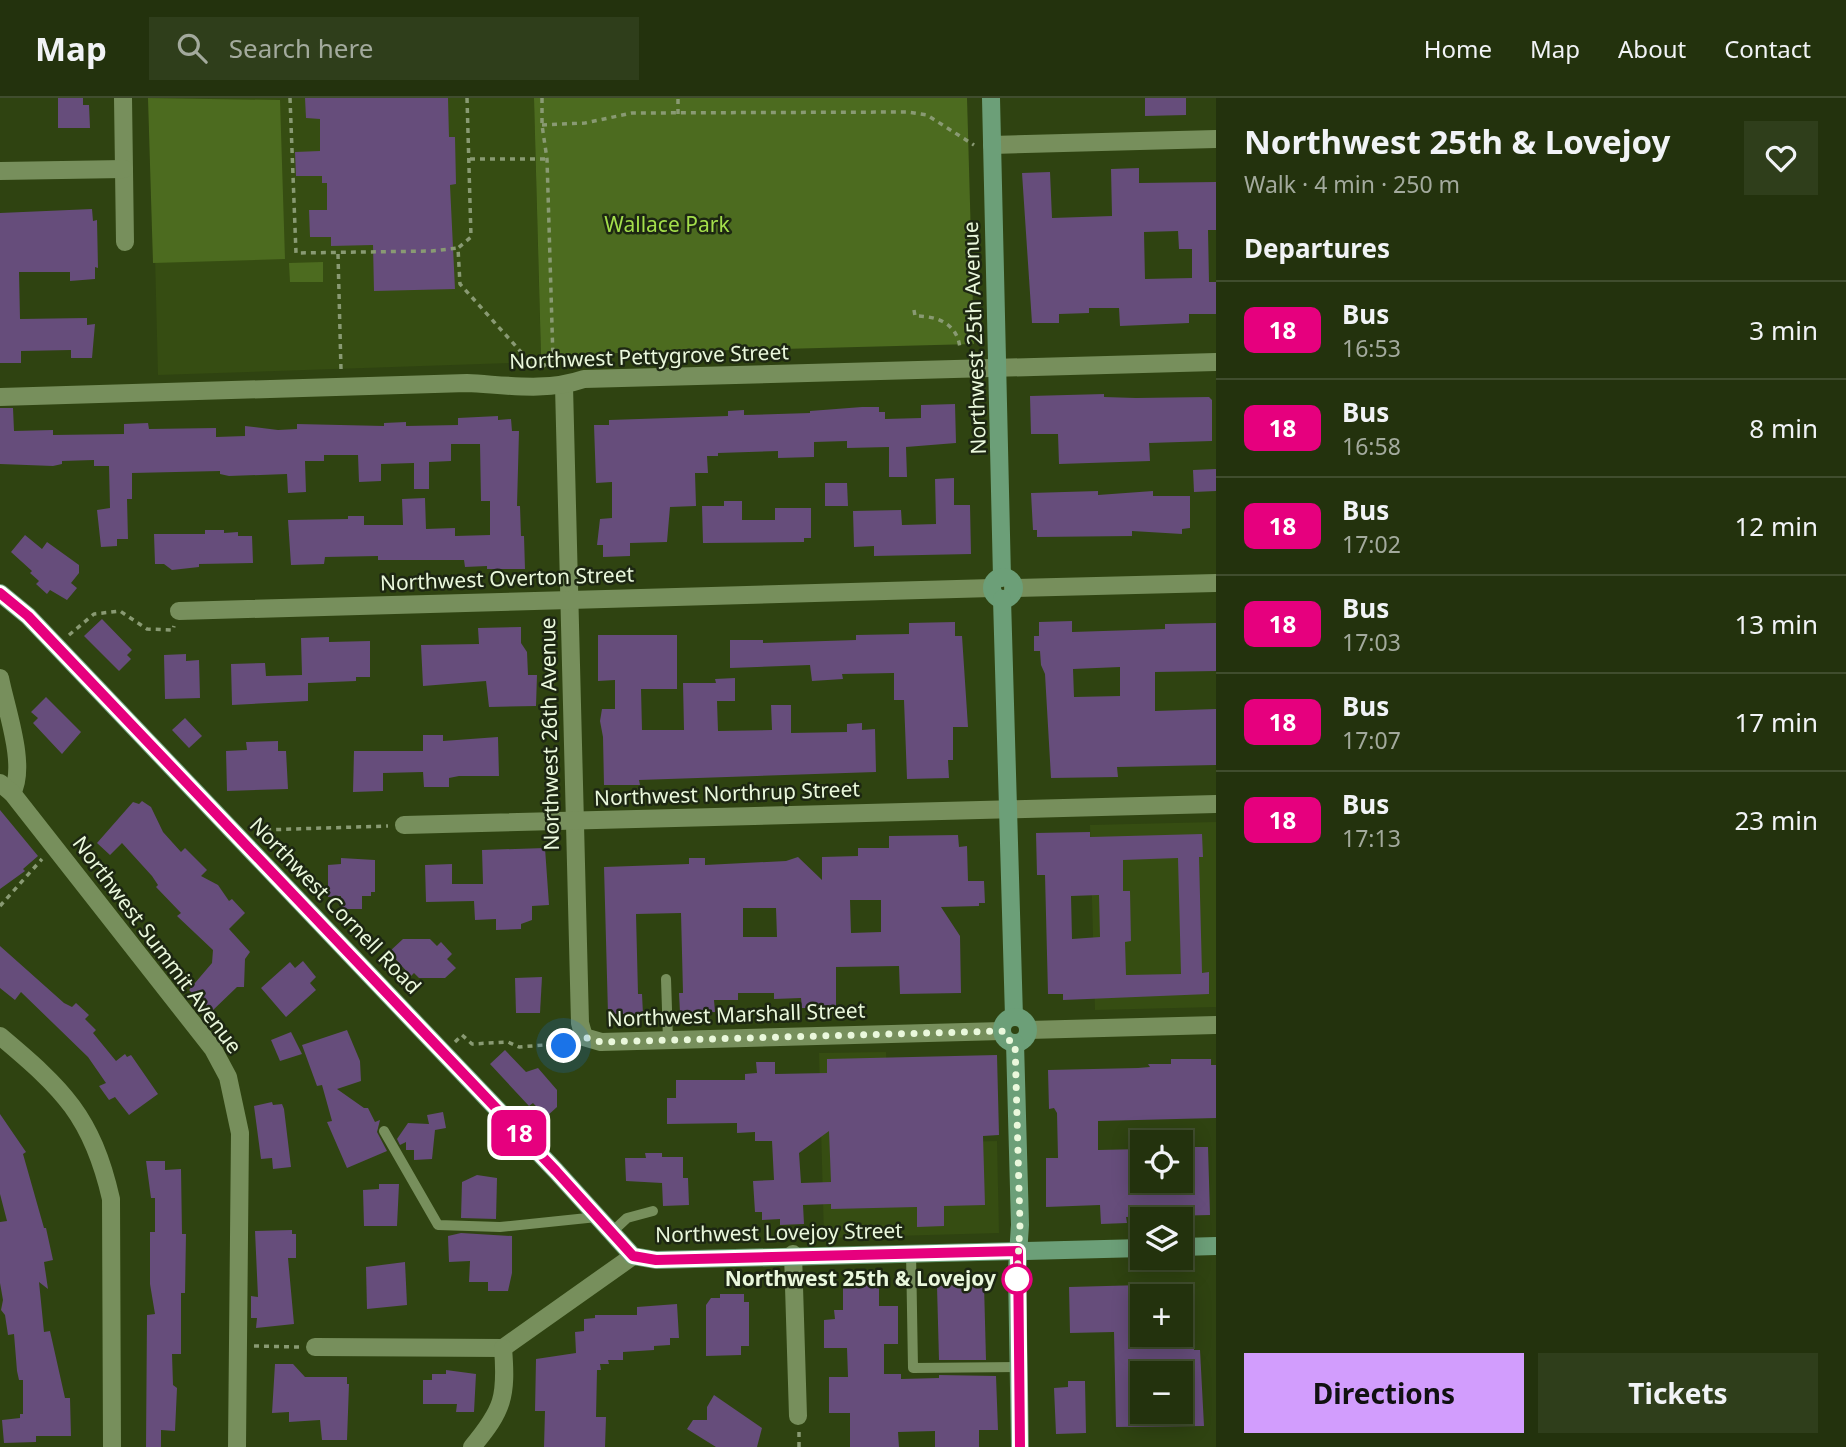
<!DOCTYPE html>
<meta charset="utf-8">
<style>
body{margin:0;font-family:"Noto Sans",sans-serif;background:#2f3e1b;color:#f1f3f6;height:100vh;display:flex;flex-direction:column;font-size:26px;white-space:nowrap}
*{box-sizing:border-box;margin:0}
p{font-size:23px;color:#a3aa9d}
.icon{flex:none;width:38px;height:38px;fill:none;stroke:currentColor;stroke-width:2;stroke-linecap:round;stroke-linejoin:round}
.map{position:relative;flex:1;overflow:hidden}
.details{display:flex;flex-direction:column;background:#23320d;width:630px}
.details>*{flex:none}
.badge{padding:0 14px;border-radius:10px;font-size:24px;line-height:46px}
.buttons{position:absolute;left:1130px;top:1032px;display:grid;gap:14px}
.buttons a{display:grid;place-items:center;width:63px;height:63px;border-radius:0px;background:#23320d;box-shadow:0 4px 18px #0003,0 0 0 2px #404d2e;font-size:35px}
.you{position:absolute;width:35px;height:35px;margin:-18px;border:5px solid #fff;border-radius:50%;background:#1a73e8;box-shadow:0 0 0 10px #1a73e833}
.map>.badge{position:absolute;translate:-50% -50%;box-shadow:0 0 0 4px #fff}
h2{padding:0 28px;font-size:26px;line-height:63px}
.round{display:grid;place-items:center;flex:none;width:74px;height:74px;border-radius:0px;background:#2f3e1b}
.head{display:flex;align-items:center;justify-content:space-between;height:119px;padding:0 28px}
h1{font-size:33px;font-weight:700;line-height:52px}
.button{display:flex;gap:14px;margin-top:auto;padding:14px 28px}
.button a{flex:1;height:80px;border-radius:0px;background:#d29dfd;color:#111;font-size:28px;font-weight:700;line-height:80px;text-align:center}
.button a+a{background:#2f3e1b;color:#f1f3f6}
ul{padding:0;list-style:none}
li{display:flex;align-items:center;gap:21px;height:98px;padding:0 28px;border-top:2px solid #404d2e}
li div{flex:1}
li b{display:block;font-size:26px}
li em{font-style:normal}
li .badge{min-width:77px;font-weight:700;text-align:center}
header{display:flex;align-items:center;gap:42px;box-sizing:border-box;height:98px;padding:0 35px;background:#23320d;border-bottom:2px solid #404d2e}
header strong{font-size:33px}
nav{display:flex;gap:38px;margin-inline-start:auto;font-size:24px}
.search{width:490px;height:63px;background:#2f3e1b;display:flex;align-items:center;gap:18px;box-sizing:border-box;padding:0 24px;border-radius:0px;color:#a3aa9d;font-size:26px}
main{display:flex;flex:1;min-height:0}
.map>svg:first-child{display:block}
.built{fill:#364d12}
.green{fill:#4c6b1f}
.building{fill:#664d7b;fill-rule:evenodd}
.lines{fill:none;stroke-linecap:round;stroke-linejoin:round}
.path{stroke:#899a73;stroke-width:3.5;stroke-dasharray:5 5;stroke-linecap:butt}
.lane{stroke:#778f5c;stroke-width:10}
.street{stroke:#778f5c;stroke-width:18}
.secondary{stroke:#6c9f78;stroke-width:18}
.line-casing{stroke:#fff;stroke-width:16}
.line{stroke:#e6007e;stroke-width:10}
.walk{stroke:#eaf8dc;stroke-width:7;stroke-dasharray:0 12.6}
.stop-dot{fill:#fff;stroke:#e6007e;stroke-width:3.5}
.labels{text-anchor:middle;stroke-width:5;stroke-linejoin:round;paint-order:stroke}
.park-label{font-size:21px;fill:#a4df4b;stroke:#1d2712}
.street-label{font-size:21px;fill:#eaf8dc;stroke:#1d2712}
.stop-label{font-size:21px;font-weight:bold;fill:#eaf8dc;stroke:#1d2712;text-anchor:end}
</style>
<header>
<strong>Map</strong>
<div class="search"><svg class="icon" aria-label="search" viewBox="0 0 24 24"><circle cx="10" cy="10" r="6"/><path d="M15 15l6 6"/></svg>Search here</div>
<nav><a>Home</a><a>Map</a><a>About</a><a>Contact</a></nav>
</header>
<main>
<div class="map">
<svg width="1216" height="1349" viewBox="0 0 1216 1349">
<rect width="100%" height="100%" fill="#2f4311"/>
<g class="built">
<polygon points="151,0 534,0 541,264 158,277"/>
<polygon points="1216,724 1216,909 1095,912 1090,727"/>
<polygon points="886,954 890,1046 997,1043 999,1135 824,1140 819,955"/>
</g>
<g class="green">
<polygon points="148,0 280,2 285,161 153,165"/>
<polygon points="534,0 967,0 974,246 541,257"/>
<polygon points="323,164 323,184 290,184 289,165"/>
</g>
<g class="building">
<polygon points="58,0 83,0 83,7 89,7 90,30 58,30"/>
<polygon points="305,0 448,0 449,39 455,39 456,86 450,87 455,191 374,193 373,147 331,148 331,139 310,139 309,112 327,112 327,85 322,85 322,78 296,78 295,54 320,53 320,21 306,20"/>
<polygon points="1145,0 1186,0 1186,17 1145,18"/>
<path d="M1139 70V85L1216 84V132H1208L1209 184H1216V216H1189V225L1120 228 1119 210H1089V215L1059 216V225H1032L1022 75 1050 74 1052 120 1112 118 1111 71ZM1178 133 1179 151H1192V180L1145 181 1144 134Z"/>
<polygon points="92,111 93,123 97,122 98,170 95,169 95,181 70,183 70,174 19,174 20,221 87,220 87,227 95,226 92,260 71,260 71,252 21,253 21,265 0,265 0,115"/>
<polygon points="1104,296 1104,299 1136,300 1209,299 1212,302 1212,343 1149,345 1150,363 1059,366 1058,336 1031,336 1030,298"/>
<polygon points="955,306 956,345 906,349 907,379 889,379 889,349 847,350 847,343 814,344 814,359 778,360 778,353 718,355 718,358 707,358 708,375 695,375 696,408 670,409 667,444 630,445 630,458 603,459 603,447 597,447 600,421 612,420 612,384 596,385 594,327 609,327 609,322 728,318 728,313 744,312 744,317 810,315 810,313 862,309 879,309 879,314 885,314 885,321 921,320 921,307"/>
<polygon points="0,310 13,310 14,333 53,332 53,337 124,336 124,326 148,325 149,331 216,330 216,339 245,338 245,328 278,332 297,331 297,326 384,328 384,325 406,324 406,328 458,327 458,320 498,318 498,322 511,321 512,333 519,333 517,408 520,408 521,438 524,438 525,471 487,471 487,468 465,469 464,462 378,462 378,458 325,459 324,466 291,467 288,422 348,421 348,418 364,418 364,427 403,427 402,401 425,400 426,431 455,430 455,438 490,437 490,403 481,403 480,346 451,346 451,363 429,364 429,391 414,391 414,365 381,366 381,383 359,384 358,357 324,357 324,363 305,363 306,394 288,395 287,376 229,378 220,376 220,373 132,375 132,401 127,401 128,441 117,441 117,448 101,449 97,412 110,410 109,368 94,368 94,362 62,363 62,366 53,368 0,366"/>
<polygon points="1216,371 1216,393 1194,394 1193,372"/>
<polygon points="954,380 954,407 970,407 971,456 874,458 874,448 854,449 853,413 901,412 902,427 936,426 935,381"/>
<polygon points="825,385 847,385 848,408 825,408"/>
<polygon points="1098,393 1098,397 1153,393 1153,398 1190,398 1190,430 1182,431 1182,436 1132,433 1132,438 1037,439 1037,432 1033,432 1031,395"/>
<polygon points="724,403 742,403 742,422 775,422 775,410 811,410 811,440 804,440 804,444 703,445 702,408 724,408"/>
<polygon points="205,432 224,432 224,435 238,434 238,438 252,438 253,465 199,466 199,469 172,472 164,466 155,466 154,436 205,436"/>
<polygon points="25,437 42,451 47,444 79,467 79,475 71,485 77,490 67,502 50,492 47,496 36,486 39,483 30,475 32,473 11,454"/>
<polygon points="102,521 132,552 127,557 131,561 119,573 84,538"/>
<path d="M1072 523V534L1165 531V526L1216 525V573L1155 574V613L1216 611V667L1117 669 1118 679 1051 680 1045 576 1041 567 1040 553H1034V538H1039V524ZM1120 569V598L1074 599 1073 571Z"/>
<polygon points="955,524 955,538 962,538 968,629 953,629 953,662 948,662 949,680 907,681 904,602 894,602 894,575 842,576 843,581 812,583 810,567 730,570 730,542 763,542 763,545 856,542 856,537 909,536 909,525"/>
<polygon points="521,529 521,545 527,554 528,577 537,577 536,608 489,609 486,583 423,588 421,547 479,546 478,530"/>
<polygon points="598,537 677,537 677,591 641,591 642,632 684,632 683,585 716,585 715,581 735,580 735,603 717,603 718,633 772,632 771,607 791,607 791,635 847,634 847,626 862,625 862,632 875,631 876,674 639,682 640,687 604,687 603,639 600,623 602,611 615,611 615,582 598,583"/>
<polygon points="329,539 329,544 370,543 370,579 356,579 356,583 308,585 308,603 232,607 231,566 265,565 266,578 302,577 301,540"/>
<polygon points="186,556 186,563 199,562 200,600 165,601 164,557"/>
<polygon points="46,599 81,634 62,656 33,625 38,620 31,614"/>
<polygon points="185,620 202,638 189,650 172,632"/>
<polygon points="423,637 443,637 443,643 498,639 499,678 459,678 449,680 449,689 424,689 423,674 383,675 383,693 353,694 354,653 423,653"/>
<polygon points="278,643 278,653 286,653 288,691 227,693 226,653 247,652 246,644"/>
<polygon points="142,703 151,709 163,734 181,754 185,750 207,772 201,778 218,787 229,803 232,801 245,815 229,831 250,854 245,861 244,889 237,889 211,914 189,892 212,865 213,852 177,818 181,815 156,789 158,787 152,778 122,745 110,757 97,745 133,704 139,706"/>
<polygon points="0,712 38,758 23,771 25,773 0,791"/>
<path d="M1090 734V739L1202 736 1203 759H1199L1202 875 1209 874V896L1063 902V896H1048L1045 777H1037L1036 735ZM1178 760 1181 876 1126 877 1125 844 1131 843 1130 793H1123V762ZM1099 797 1100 839 1072 841 1071 798Z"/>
<path d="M958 737 959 749 967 748 968 783H984L985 805H979V808L941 809 960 838 961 895 900 896 899 868 836 869V910H802L801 900 774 901V895H738V902H714L715 914 680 915 679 895H683L681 815 636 816 638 896H642L643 916H608L604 769 689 766V760H705V767L786 763 798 759 822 782V759L858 758V750H889V738ZM850 802H881V834L851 835ZM743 810H776L777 839H743Z"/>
<polygon points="545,750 549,807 532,808 532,822 521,826 521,831 496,832 496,821 475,822 474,803 426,804 425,767 452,766 452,786 483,786 482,752"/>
<polygon points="341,760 375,762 375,794 371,794 371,798 362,798 362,811 341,811 341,798 328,799 328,767 341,766"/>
<polygon points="403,841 430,841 437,848 441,844 452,856 447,861 456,870 445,880 419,880 414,875 411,878 389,854"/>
<polygon points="0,848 64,905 72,909 76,905 89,917 85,921 96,932 93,935 116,963 125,956 127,959 131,957 158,996 129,1017 115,999 109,1002 99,988 106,985 88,959 21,894 15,902 0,890"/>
<polygon points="303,863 316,879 310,885 316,892 286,919 261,890 290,864 295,870"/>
<polygon points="542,879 540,915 516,915 515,880"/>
<polygon points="347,932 360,963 361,983 337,991 364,1010 368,1010 375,1024 380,1022 377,1034 387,1053 347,1070 327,1024 332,1023 322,987 317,988 302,947"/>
<polygon points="291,934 302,956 280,963 271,942"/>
<polygon points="505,952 526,974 538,970 557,992 557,1009 546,1019 533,1005 529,1008 490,966"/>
<path d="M997 957 999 1037 983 1038 985 1107 944 1108V1128L917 1129V1109L831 1111V1106L803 1107 804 1126 780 1127V1121L762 1122V1114H755L753 1083 774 1082 772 1043H755V1034L737 1035V1025L667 1026V1000H676V982H745V976L757 975 756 964H775V976L827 975V961ZM829 1033 831 1084 801 1085 799 1055Z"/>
<polygon points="1171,961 1211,961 1211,967 1216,967 1216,1020 1098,1023 1098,1052 1143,1051 1143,1083 1181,1083 1181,1049 1208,1049 1210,1117 1126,1119 1127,1125 1101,1126 1100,1107 1046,1109 1046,1060 1058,1060 1057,1015 1054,1010 1049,1011 1048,972 1138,970 1150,969 1148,966 1171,966"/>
<polygon points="272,1004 273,1007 282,1006 284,1011 291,1069 273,1071 272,1060 261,1061 254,1008"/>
<polygon points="443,1014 446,1030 435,1032 432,1061 414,1062 414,1052 406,1052 406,1044 400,1047 397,1041 408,1025 429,1026 427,1017"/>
<polygon points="0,1016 26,1054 23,1056 44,1130 46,1130 53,1162 44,1164 48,1191 39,1184 44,1234 50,1233 65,1300 70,1300 71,1338 36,1338 36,1344 4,1345 2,1322 20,1320 20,1316 23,1316 23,1282 19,1282 17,1273 14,1236 8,1237 5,1217 1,1212 3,1202 0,1185 0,1124 7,1123 0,1096"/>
<polygon points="645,1055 662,1055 662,1059 683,1059 683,1080 688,1080 689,1107 663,1108 662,1085 626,1083 625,1060 646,1060"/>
<polygon points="146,1063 165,1063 165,1072 181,1071 182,1136 186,1136 185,1195 181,1195 181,1256 172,1256 173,1287 177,1290 175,1333 161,1332 161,1349 146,1349 147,1217 155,1216 150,1186 150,1134 155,1134 155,1100 151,1100"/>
<polygon points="477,1077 497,1080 496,1121 461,1120 462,1084"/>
<polygon points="379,1086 399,1086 397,1128 364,1128 363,1092 379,1091"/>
<polygon points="292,1132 292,1136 296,1136 296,1160 288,1160 294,1226 256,1230 257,1220 251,1220 251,1198 258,1199 255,1133"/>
<polygon points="461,1135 512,1138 512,1175 508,1193 488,1193 488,1184 469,1184 470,1163 449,1164 448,1138"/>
<polygon points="405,1164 407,1207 367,1211 366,1169"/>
<polygon points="843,1186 879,1186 879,1208 898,1208 898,1246 884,1246 884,1276 901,1276 901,1281 939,1280 939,1277 996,1278 998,1332 979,1332 979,1349 935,1349 935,1333 898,1334 899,1349 850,1349 850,1315 829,1315 829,1279 848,1279 847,1250 824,1250 824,1222 835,1221 834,1212 843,1212"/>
<polygon points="984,1186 986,1262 939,1262 937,1188"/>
<path d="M1143 1187V1237H1194V1252H1200L1204 1328 1116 1329 1114 1234 1070 1235 1069 1189ZM1143 1276H1181V1314H1143Z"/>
<polygon points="720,1196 744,1196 744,1204 749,1204 749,1248 741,1248 741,1257 706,1258 706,1207 711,1200 720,1200"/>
<polygon points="677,1206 679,1240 670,1240 670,1247 654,1248 654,1252 623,1254 623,1262 608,1262 609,1266 600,1266 601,1272 597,1272 596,1319 606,1319 605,1349 544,1349 545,1313 535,1313 536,1261 576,1255 575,1234 584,1233 584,1221 595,1220 595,1217 637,1217 637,1209"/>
<polygon points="275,1266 293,1266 305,1279 347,1279 347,1286 349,1286 347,1342 322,1342 320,1322 289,1324 289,1314 272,1315"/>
<polygon points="446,1272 476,1276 474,1314 456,1314 457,1306 423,1306 423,1282 432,1282 432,1276 446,1276"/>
<polygon points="1068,1283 1085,1283 1086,1335 1056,1336 1054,1290 1068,1289"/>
<polygon points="714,1297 762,1330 757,1349 716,1349 687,1331 693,1322 707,1322 707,1309"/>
</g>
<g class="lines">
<g class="path">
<polyline points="290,0 296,155 432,153 458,150"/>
<polyline points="467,0 471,139 458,150 460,186 530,264 542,267"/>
<polyline points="678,16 678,0"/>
<polyline points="542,27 585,25 632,15 908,14 927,17 974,47"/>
<polyline points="470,61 547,61"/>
<polyline points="338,156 341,272"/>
<path d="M914 212 915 218C937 218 957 225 960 250"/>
<polyline points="542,269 553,261 547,61 542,27 542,0"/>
<polyline points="69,537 94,516 120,513 147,531 173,532 174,528"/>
<polyline points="257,735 262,732 388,728"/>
<polyline points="0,808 42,761"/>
<polyline points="455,944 462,937 472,946 508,944 519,949 569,945"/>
<polyline points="254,1248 299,1249"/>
<polyline points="799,1334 799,1349"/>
</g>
<g class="lane">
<polyline points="666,881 668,942"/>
<polyline points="384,1033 438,1127 500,1129 597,1119"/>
<polyline points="612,1134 627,1120 653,1113"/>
<polyline points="911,1154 913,1270 1018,1269"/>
</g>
<g class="street">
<polyline points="123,0 125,144"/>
<polyline points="992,47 1216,41"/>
<polyline points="0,73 124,71"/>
<polyline points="564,288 580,925 584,939 601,944 1002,933"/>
<path d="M0 299 467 285C507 287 546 294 584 281L1216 264"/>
<polyline points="1013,490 1216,485"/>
<polyline points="179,513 992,490"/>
<path d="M0 580C6 611 27 668 12 695"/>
<polyline points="0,685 12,695 213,951 228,979 240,1035 237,1349"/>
<polyline points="404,727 1216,706"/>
<polyline points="1028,932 1216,927"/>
<path d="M0 938C63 991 92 1018 111 1101L112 1349"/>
<polyline points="793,1156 798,1318"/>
<polyline points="315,1249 503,1250 633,1158"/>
<path d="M472 1349C503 1312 507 1299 503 1250"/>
</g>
<g class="secondary">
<polyline points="991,0 1002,480"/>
<circle cx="1003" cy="490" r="11"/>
<polyline points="0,495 28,518 556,1073 633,1158 656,1162 1143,1150"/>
<polyline points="1002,501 1014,919"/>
<circle cx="1015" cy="932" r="13"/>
<polyline points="1015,945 1020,1127 1017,1172 1020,1349"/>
<polyline points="1181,1149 1216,1148"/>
</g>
</g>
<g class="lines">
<g class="line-casing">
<polyline id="line" points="0,495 28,518 556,1073 633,1158 656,1162 1018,1153 1020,1349"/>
</g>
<use href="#line" class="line"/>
<polyline class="walk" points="564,948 584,939 601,944 1002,933 1006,941 1015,945 1020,1127 1017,1181"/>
</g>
<circle class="stop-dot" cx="1017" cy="1181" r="14"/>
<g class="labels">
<g class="park-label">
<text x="667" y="134">Wallace Park</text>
</g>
<g class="street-label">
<text transform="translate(975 240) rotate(-92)" y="7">Northwest 25th Avenue</text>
<text transform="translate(649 259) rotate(-2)" y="7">Northwest Pettygrove Street</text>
<text transform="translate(507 481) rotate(-2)" y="7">Northwest Overton Street</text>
<text transform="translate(550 636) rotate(-91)" y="7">Northwest 26th Avenue</text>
<text transform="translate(727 696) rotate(-2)" y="7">Northwest Northrup Street</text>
<text transform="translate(335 808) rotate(46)" y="7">Northwest Cornell Road</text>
<text transform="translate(157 847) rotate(53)" y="7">Northwest Summit Avenue</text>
<text transform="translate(736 917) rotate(-2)" y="7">Northwest Marshall Street</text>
<text transform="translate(779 1135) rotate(-1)" y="7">Northwest Lovejoy Street</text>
</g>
<g class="stop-label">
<text x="996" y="1188">Northwest 25th &amp; Lovejoy</text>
</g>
</g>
</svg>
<div class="buttons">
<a><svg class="icon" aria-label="locate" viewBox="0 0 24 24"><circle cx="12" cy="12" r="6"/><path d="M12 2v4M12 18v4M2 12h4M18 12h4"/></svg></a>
<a><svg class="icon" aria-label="layers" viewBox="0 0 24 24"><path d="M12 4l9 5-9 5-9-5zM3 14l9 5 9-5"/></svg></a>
<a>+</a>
<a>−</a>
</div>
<div class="you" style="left:564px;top:948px"></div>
<b class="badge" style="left:519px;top:1035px;background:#e6007e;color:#fff">18</b>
</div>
<section class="details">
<div class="head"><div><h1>Northwest 25th &amp; Lovejoy</h1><p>Walk · 4 min · 250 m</p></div><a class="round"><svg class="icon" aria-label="heart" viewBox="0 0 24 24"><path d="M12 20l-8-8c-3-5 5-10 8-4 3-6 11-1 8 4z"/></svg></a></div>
<h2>Departures</h2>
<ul>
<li><span class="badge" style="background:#e6007e;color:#fff">18</span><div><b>Bus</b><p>16:53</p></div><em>3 min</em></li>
<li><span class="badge" style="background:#e6007e;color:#fff">18</span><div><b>Bus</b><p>16:58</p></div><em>8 min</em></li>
<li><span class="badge" style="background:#e6007e;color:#fff">18</span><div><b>Bus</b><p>17:02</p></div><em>12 min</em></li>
<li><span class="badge" style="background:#e6007e;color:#fff">18</span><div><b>Bus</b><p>17:03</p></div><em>13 min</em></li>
<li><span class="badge" style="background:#e6007e;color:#fff">18</span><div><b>Bus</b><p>17:07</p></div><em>17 min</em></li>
<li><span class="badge" style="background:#e6007e;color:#fff">18</span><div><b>Bus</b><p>17:13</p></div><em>23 min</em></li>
</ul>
<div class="button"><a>Directions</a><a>Tickets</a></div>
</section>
</main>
